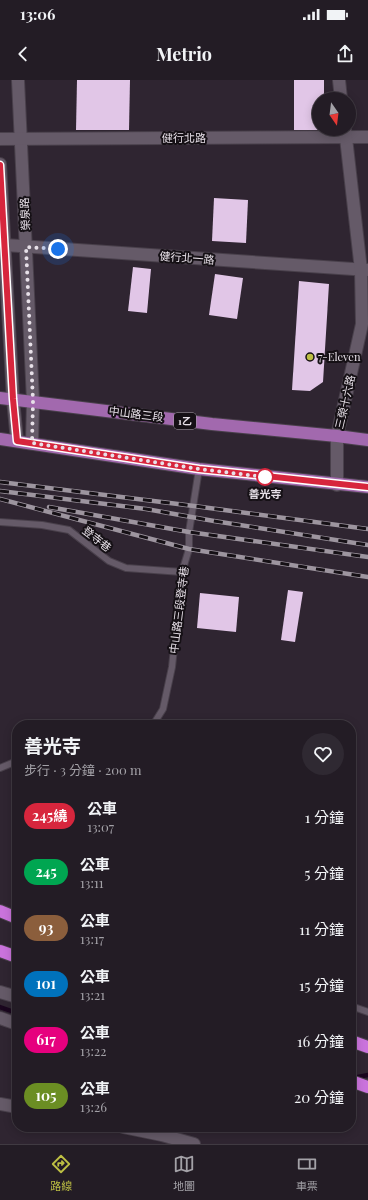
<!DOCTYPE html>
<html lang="zh-TW">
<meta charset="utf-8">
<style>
body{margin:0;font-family:"Playfair Display","Noto Sans TC",serif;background:#2f2932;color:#f1f3f6;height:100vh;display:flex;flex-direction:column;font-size:15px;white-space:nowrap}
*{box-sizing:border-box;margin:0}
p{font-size:13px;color:#a3a1a7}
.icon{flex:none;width:22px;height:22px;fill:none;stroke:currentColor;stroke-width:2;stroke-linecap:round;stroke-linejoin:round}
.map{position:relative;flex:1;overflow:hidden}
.sheet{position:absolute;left:12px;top:640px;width:344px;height:412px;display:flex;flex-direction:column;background:#231c25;border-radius:16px;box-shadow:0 2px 10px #0003,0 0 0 1px #403a42}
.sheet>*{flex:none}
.badge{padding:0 8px;border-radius:13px;font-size:14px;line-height:26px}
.needle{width:26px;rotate:166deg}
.fabs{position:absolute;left:312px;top:12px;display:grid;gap:8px}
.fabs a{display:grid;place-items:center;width:44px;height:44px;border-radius:50%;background:#231c25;box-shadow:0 2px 10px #0003,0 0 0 1px #403a42;font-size:20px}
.you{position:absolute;width:20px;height:20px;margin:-10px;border:3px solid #fff;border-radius:50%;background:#1a73e8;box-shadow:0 0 0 6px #1a73e833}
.map>.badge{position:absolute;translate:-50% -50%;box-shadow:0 0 0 2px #fff}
.round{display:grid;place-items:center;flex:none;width:42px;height:42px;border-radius:21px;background:#2f2932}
.headline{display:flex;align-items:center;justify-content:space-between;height:68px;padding:0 12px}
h1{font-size:19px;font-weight:700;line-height:30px}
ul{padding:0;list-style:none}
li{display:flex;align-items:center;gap:12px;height:56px;padding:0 12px}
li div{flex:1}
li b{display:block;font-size:15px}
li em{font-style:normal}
li .badge{min-width:44px;font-weight:700;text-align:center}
.status{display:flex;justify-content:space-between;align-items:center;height:28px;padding:0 20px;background:#231c25;direction:ltr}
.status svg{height:11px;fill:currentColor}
header{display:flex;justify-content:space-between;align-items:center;height:52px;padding:0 12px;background:#231c25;font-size:18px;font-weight:700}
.tab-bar{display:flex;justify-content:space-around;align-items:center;height:56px;border-top:1px solid #403a42;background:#231c25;font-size:11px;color:#a3a1a7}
.tab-bar a{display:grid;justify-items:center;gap:2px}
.tab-bar .current{color:#bdbf43}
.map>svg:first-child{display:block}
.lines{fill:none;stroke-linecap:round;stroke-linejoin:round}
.stream{stroke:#1a061e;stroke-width:4.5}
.building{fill:#e1c6e7}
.lane-casing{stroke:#49404b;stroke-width:8}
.street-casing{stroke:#49404b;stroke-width:14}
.primary-casing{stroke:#49404b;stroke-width:14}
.highway-casing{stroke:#49404b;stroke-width:14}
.lane{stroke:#655a68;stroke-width:6}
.street{stroke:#655a68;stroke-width:12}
.primary{stroke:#a269ae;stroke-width:12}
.highway{stroke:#ca73dc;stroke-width:12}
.rail-casing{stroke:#9d959f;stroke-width:4.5}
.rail{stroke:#151015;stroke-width:3;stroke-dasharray:9;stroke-linecap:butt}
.line-casing{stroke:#fff;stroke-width:9}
.line{stroke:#d7263d;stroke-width:6}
.walk{stroke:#e7e0e8;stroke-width:4;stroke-dasharray:0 7.2}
.poi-dot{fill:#bdbf43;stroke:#151015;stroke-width:1.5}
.stop-dot{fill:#fff;stroke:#d7263d;stroke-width:2}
.labels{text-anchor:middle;stroke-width:4;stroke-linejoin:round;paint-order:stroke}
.shield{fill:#151015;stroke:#a8a2a9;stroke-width:1}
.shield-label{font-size:10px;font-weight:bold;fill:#e7e0e8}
.street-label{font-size:11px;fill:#e7e0e8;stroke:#151015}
.poi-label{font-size:11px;fill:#e7e0e8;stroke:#151015;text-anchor:start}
.stop-label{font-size:11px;font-weight:bold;fill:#e7e0e8;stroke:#151015}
</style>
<div class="status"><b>13:06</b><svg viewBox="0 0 49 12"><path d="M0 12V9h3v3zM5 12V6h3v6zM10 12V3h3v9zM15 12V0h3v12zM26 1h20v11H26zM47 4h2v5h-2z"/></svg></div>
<header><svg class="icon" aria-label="back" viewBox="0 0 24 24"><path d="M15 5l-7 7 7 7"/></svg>Metrio<svg class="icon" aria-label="share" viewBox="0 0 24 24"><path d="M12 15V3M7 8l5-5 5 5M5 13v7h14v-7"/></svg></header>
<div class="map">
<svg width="368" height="1064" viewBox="0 0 368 1064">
<rect width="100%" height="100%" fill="#2f2531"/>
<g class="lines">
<g class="stream">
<polyline points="0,927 17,933"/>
<polyline points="353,998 368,995"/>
</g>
</g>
<g class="building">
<polygon points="77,0 130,0 129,50 76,50"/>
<polygon points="294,0 324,0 324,19 319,19 319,50 294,50"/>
<polygon points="214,118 248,120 246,163 212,161"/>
<polygon points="133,187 151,189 147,233 128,231"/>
<polygon points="215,194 243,198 237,239 209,235"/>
<polygon points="299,201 329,204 323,302 310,311 292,310"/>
<polygon points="288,510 303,512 295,562 281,560"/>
<polygon points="200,513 239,517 236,552 197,548"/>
</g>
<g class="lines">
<g class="lane-casing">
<g id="lane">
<polyline points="0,442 42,445 69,450 109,481 126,488 182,492"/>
<polyline points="153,645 163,629 172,587 182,492 189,469 189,452 199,389"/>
<polyline points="0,688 17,681"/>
<polyline points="351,926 368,932"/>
</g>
</g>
<g class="street-casing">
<g id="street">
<polyline points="18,0 33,321 32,363"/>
<polyline points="339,0 341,19"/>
<polyline points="0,59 368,57"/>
<polyline points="0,84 13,319 17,361"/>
<polyline points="5,165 368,190"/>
<polyline points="337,405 337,356 362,244 361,190 345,49"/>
<polyline points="0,912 17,917"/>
<polyline points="0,938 17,944"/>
<polyline points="0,1024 17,1027"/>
<polyline points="123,1047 162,1055 194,1064"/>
</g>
</g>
<g class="primary-casing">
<g id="primary">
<polyline points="0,318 212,344 337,356 368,360"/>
<polyline points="0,359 199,389 368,407"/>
</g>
</g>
<g class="highway-casing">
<g id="highway">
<polyline points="0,831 17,838"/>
<polyline points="0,871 17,877"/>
<polyline points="351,961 368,967"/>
<polyline points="351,1001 368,1007"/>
</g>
</g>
<use href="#lane" class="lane"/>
<use href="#street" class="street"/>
<use href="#primary" class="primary"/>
<use href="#highway" class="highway"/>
<g class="rail-casing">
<g id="rail">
<polyline points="0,402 194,426 368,449"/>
<polyline points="0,411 146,429 214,441 368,465"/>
<polyline points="0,419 189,469 368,497"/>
<polyline points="49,427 189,452 368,477"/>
</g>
</g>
<use href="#rail" class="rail"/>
</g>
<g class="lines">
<g class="line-casing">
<polyline id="line" points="0,85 13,319 17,361 199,389 368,407"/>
</g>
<use href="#line" class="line"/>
<polyline class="walk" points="58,169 26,167 33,321 32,363 199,389 265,397"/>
</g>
<circle class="poi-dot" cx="310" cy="277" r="4"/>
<circle class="stop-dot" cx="265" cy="397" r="8"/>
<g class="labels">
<rect class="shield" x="174" y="333" width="22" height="16" rx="3"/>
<g class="shield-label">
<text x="185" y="345">1乙</text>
</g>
<g class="street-label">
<text x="184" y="62">健行北路</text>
<text transform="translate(25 134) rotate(-93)" y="4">榮泉路</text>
<text transform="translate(187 178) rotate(4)" y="4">健行北一路</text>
<text transform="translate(345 322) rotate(-77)" y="4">三榮十六路</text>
<text transform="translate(136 334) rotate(7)" y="4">中山路三段</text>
<text transform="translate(97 459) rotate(38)" y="4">登寺巷</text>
<text transform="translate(179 530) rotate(-83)" y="4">中山路三段登寺巷</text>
</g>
<g class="poi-label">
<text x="318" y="281">7-Eleven</text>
</g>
<g class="stop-label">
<text x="265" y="418">善光寺</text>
</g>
</g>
</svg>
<div class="fabs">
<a><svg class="needle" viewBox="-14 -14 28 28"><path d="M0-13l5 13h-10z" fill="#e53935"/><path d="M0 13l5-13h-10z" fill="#a3a1a7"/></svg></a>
</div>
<div class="you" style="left:58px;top:169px"></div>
<section class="sheet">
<div class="headline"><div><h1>善光寺</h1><p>步行 · 3 分鐘 · 200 m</p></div><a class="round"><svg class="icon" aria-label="heart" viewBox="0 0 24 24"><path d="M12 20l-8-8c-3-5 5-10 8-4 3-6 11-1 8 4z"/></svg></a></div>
<ul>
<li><span class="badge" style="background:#d7263d;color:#fff">245繞</span><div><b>公車</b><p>13:07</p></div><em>1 分鐘</em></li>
<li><span class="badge" style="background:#00a651;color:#fff">245</span><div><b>公車</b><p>13:11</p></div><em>5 分鐘</em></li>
<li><span class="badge" style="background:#8b5e3c;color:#fff">93</span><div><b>公車</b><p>13:17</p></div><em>11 分鐘</em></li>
<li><span class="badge" style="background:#0072bc;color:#fff">101</span><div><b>公車</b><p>13:21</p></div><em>15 分鐘</em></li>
<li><span class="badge" style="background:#e6007e;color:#fff">617</span><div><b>公車</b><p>13:22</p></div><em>16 分鐘</em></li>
<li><span class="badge" style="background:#6b8e23;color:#fff">105</span><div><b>公車</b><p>13:26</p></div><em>20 分鐘</em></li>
</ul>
</section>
</div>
<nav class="tab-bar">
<a class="current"><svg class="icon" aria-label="directions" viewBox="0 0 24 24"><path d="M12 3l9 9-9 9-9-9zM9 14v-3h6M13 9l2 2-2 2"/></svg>路線</a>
<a><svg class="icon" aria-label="map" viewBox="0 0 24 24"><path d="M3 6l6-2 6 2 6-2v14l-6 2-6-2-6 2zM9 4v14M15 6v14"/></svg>地圖</a>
<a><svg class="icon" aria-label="tickets" viewBox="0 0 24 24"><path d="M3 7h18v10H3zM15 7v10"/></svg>車票</a>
</nav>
